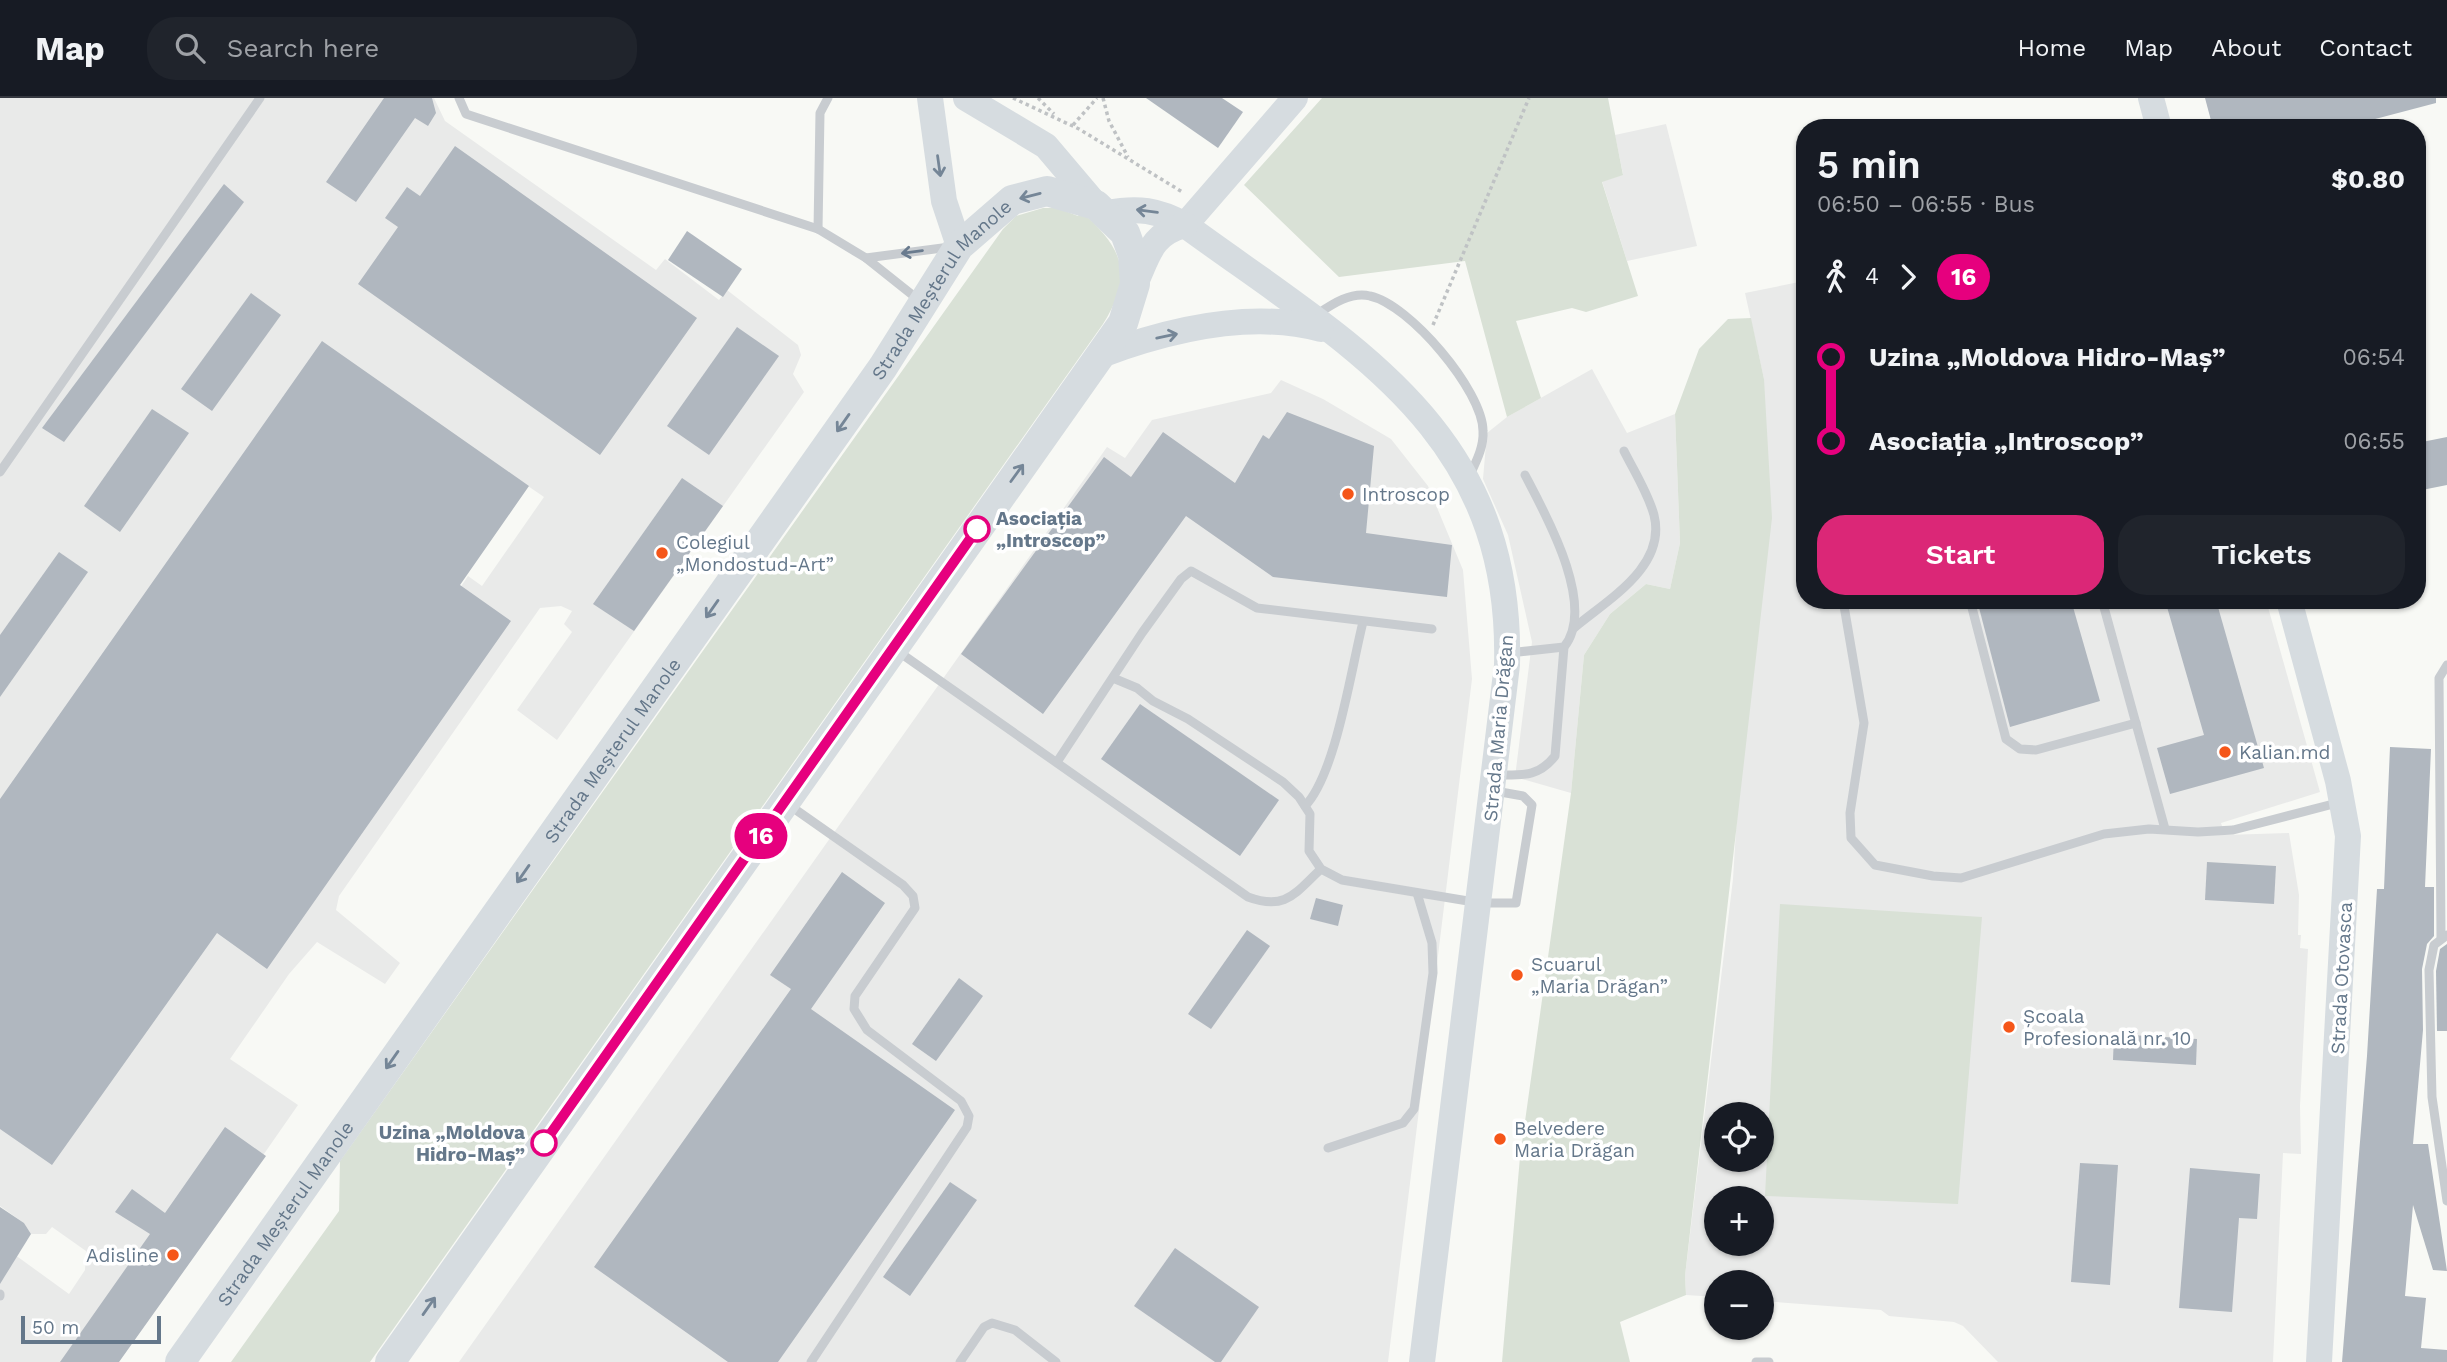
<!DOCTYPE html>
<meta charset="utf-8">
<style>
body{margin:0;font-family:"Work Sans",sans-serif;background:#20242c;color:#f1f3f6;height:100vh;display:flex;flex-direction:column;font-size:26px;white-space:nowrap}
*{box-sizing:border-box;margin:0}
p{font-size:23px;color:#9ea1a6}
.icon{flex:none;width:38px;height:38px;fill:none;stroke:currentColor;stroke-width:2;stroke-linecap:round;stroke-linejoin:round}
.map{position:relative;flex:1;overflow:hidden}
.sheet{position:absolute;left:1796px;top:21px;width:630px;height:490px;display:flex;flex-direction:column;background:#171b24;border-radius:28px;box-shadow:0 2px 5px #0004}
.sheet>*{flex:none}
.badge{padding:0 14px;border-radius:23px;font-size:24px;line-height:46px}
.fabs{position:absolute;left:1704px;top:1004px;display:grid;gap:14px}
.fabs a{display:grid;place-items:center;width:70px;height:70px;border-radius:50%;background:#171b24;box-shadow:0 2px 5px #0004;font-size:35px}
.scale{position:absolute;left:21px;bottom:18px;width:140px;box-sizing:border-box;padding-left:7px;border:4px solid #64778a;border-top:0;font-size:19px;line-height:24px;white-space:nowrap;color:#64778a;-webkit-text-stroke:5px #fff;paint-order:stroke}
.map>.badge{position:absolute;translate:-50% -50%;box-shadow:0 0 0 4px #fff}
.legs{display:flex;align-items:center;gap:10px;height:77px;padding:0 21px;font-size:23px}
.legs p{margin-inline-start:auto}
.headline{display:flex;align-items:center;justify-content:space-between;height:119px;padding:0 21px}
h1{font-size:38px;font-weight:600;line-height:52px}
.primary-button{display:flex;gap:14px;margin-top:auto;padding:14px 21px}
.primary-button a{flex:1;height:80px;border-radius:28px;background:#db2777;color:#fff;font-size:28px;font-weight:600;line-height:80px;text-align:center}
.primary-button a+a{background:#20242c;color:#f1f3f6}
ul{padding:0 21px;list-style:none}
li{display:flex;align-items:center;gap:24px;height:84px;font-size:26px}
li i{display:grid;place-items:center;width:10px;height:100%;margin:0 9px;background:currentColor}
li i::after{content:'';width:18px;height:18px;margin:-9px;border:5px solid;border-radius:50%;background:#171b24}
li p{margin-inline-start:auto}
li:first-child i{background:linear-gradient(#0000 50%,currentColor 0)}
li:last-child i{background:linear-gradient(currentColor 50%,#0000 0)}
header{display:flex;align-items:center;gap:42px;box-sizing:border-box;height:98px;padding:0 35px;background:#171b24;border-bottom:2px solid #363941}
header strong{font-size:33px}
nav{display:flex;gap:38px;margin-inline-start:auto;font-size:24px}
.search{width:490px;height:63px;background:#20242c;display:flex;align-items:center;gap:18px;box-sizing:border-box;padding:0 24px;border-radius:28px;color:#9ea1a6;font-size:26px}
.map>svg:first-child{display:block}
.built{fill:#e9eae9;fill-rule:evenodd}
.green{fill:#d9e1d6}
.building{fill:#b0b7bf}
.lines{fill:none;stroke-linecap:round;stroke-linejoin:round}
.path{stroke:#bfc2c4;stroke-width:3.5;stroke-dasharray:3.5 3.5;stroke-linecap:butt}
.lane{stroke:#c8ccd0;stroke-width:9}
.secondary{stroke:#d6dce0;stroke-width:26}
.primary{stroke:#d6dce0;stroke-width:30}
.oneway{stroke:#758697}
.oneway2{stroke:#697b8e}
.line-1-casing{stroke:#fff;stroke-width:16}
.line-1{stroke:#e6007e;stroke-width:10}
.poi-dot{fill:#f55619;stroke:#fff;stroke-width:2.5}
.stop-1-dot{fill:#fff;stroke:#e6007e;stroke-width:3.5}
.labels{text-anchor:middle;stroke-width:7;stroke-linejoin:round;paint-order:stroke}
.street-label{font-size:19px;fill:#64778a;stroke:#fff}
.poi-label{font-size:19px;fill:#64778a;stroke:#fff;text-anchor:start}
.stop-label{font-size:19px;font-weight:bold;fill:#64778a;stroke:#fff;text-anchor:start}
</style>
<header>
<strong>Map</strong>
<div class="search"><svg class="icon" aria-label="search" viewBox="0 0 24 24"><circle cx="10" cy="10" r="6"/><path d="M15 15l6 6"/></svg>Search here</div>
<nav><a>Home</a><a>Map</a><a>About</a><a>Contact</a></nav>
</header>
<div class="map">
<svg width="2447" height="1264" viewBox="0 0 2447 1264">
<rect width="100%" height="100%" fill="#f8f9f5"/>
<g class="built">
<path d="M0 0H434L445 23 656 172 665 161 719 202 727 192 798 247 801 257 793 276 804 294 557 642 517 612 572 534 564 526 572 513 561 508 540 510 339 798 336 812 400 865 385 886 317 844 289 876 230 961 298 1007 119 1264H0V1146L69 1196 85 1172 86 1153 52 1129 46 1136H31L24 1125 0 1108ZM509 375 544 399 482 488 468 478 436 526Z"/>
<polygon points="1666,26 1697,148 1627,163 1602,83 1623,76 1615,37"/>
<path d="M1804 183V502H2266L2320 694 2221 725 2225 737 2289 735 2299 797 2298 837H2301L2300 850 2308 851 2300 1008 2301 1056 2283 1055 2273 1264H1998L1963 1228 1954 1224 1889 1218 1881 1212 1762 1203V1185H1717V1199L1686 1197 1685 1178 1733 781 1764 281 1745 195ZM1717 1017H1762V1062H1717ZM1717 1101H1762V1146H1717Z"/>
<polygon points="1592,271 1627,335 1675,316 1680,445 1670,491 1646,486 1610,516 1584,557 1571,695 1515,679 1532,544 1508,437 1483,381 1487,335 1507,319"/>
<polygon points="1281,282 1323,301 1391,341 1428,388 1463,472 1472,581 1388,1264 459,1264 1107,349 1125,360 1152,322 1271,295"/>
</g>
<g class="green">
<polygon points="1322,0 1608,0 1623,77 1602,84 1638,198 1586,214 1572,210 1516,223 1541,300 1507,319 1465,163 1339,179 1244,87"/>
<path d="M1043 110H1057L1078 118 1081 113C1122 150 1135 175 1103 226L370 1264H231L339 1113 340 1063 1003 131 1016 118Z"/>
<polygon points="1751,220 1764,281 1772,420 1685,1178 1686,1197 1620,1224 1630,1264 1502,1264 1520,1059 1571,695 1584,557 1610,516 1646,486 1670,491 1680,445 1675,316 1699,251 1728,221"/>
<polygon points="1780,806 1982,819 1958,1106 1765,1098"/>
</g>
<g class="building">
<polygon points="384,0 432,0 436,15 428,28 415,20 356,104 326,84"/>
<polygon points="1146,0 1222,0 1243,14 1218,50"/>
<polygon points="2205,0 2436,0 2436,5 2341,30 2213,30"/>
<polygon points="455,48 697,220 600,357 358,186 398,129 385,120 407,89 420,98"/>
<polygon points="224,86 244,104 64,344 42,330"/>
<polygon points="687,133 742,171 723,199 668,162"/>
<polygon points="251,195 281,217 212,313 181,291"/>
<polygon points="737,229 779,258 709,357 667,328"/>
<polygon points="322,243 529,388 460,487 511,523 267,871 217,835 52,1067 0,1031 0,701"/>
<polygon points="152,311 189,335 120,434 84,408"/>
<polygon points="1287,314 1374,348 1366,435 1452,447 1447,499 1273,479 1186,418 1043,616 961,556 1104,359 1131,379 1163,334 1235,385 1263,337 1269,341"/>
<polygon points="2447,339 2447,387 2417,393 2417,345"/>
<polygon points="682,380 723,408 634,533 593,506"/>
<polygon points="59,454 88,474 0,599 0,537"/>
<polygon points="1977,502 2071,502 2100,603 2010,629"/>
<polygon points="2165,502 2216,502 2264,670 2170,696 2157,650 2204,637"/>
<polygon points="1140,606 1279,702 1240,758 1101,661"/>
<polygon points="2390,649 2431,651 2425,789 2434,789 2434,838 2427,846 2422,871 2423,932 2413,1046 2428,1046 2447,1173 2433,1172 2413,1107 2405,1198 2426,1200 2421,1250 2447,1252 2447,1264 2342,1264 2367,958 2377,791 2384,791"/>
<polygon points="2207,764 2276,768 2274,806 2205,802"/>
<polygon points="842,774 885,805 811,911 955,1012 778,1264 728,1264 594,1169 791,891 770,877"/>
<polygon points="1316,800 1343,807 1338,828 1310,821"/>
<polygon points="1247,832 1270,848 1211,931 1188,916"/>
<polygon points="2447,846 2447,933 2437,933 2436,873 2440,851"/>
<polygon points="959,880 983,898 936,963 912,946"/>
<polygon points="2114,936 2197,941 2196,967 2113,962"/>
<polygon points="225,1029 266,1058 119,1264 60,1264 150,1136 115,1114 132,1091 165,1115"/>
<polygon points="2080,1065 2118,1067 2110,1187 2071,1184"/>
<polygon points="2190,1070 2260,1076 2257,1121 2239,1120 2232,1214 2179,1210"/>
<polygon points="950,1084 977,1102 910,1198 883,1179"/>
<polygon points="0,1109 24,1125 31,1136 0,1186"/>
<polygon points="1175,1150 1259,1209 1221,1264 1215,1264 1134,1208"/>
</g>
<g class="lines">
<g class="path">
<polyline points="1013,0 1079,31 1184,95"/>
<polyline points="1038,0 1054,16"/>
<polyline points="1103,0 1109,23 1128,59"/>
<polyline points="1073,27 1097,0"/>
<polyline points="1433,227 1529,0"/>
</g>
<g class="lane">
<polyline points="459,0 466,16 818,131 866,160 920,203"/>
<polyline points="818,131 820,15 828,0"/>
<polyline points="866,160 950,149"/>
<path d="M1316 217C1331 207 1351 193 1370 198 1409 206 1483 293 1483 333 1484 349 1476 364 1469 379"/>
<polyline points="0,374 260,0"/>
<polyline points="1843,502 1864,625 1850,715 1851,740 1875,767 1933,778 1961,780 2104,736 2149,731 2198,734 2233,732 2341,704"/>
<polyline points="1970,502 2006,641 2020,651 2036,652 2136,625"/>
<polyline points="2102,502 2165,731"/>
<path d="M1574 530C1607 502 1667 469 1654 417 1648 395 1634 373 1624 353"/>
<path d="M896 552 1248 799C1286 813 1295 795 1321 771"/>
<path d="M1509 555 1564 549C1597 508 1546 417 1525 377"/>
<polyline points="1113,580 1137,590 1153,603 1188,621 1283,684 1299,699 1310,716 1309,753 1321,771 1342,782 1480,805 1516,805 1532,707 1523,698 1495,693"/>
<polyline points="1057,664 1142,535 1181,481 1191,473 1257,510 1432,531"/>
<path d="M1498 677C1522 677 1539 679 1555 658L1564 549"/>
<polyline points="789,707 903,787 913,798 915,810 855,898 854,911 867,932 961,1003 969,1018 967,1029 811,1264"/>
<path d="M1305 708C1336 676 1351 571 1363 524"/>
<polyline points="2447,837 2434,847 2429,872 2432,999 2447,1103"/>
<polyline points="2441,839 2439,580 2447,567"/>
<polyline points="1328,1050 1403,1025 1414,1011 1433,875 1432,845 1417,795"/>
<polyline points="0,1196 0,1198"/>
<polyline points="960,1264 984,1229 992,1225 1015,1232 1056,1264"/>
<polyline points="1756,1264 1769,1264"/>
</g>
<g class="secondary">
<polyline points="930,0 944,103 959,148"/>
<polyline points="966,0 1046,48 1096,107"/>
<polyline points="2151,0 2159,30"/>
<path d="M1107 115C1138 109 1158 112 1185 127 1352 249 1513 332 1507 567L1422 1264"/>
<polyline points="1185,127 1295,0"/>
<path d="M1135 186C1149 156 1151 136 1185 127"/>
<path d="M1101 257C1168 232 1251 212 1321 231"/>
<polyline points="2289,502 2338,683 2348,738 2319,1264"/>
</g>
<path class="primary" id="s1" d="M180 1264 883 269 959 148 1012 102 1047 93 1096 107 1125 135 1133 157 1135 186 1123 225 390 1264"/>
</g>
<defs><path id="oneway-shaft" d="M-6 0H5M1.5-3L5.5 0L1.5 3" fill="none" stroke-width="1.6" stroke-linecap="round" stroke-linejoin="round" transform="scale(1.75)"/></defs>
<g class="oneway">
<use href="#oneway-shaft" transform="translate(939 68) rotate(82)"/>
<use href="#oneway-shaft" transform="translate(1030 98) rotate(166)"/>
<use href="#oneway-shaft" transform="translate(1147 113) rotate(-173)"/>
<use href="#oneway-shaft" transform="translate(1167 238) rotate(-12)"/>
<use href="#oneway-shaft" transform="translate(843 325) rotate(125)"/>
<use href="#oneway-shaft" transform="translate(1017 375) rotate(-54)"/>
<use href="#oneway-shaft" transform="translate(712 511) rotate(125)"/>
<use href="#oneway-shaft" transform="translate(523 776) rotate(125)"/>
<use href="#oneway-shaft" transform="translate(392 962) rotate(125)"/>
<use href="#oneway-shaft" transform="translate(429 1208) rotate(-55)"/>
</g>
<use class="oneway2" href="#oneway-shaft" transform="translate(912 154) rotate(172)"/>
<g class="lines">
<g class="line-1-casing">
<polyline id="line-1" points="544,1045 977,431"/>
</g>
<use href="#line-1" class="line-1"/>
</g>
<g class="poi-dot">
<circle cx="1348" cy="396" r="7"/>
<circle cx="662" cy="455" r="7"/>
<circle cx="2225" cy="654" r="7"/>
<circle cx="1517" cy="877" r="7"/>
<circle cx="2009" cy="929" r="7"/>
<circle cx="1500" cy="1041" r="7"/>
<circle cx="173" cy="1157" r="7"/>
</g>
<g class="stop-1-dot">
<circle cx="977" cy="431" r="12"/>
<circle cx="544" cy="1045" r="12"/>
</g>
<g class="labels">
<g class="street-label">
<text dy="7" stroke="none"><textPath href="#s1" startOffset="1316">Strada Meșterul Manole</textPath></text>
<text transform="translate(1498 630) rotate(-85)" y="7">Strada Maria Drăgan</text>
<text dy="7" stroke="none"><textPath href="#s1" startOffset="749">Strada Meșterul Manole</textPath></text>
<text transform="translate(2341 880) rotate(-87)" y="7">Strada Otovasca</text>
<text dy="7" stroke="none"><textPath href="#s1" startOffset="182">Strada Meșterul Manole</textPath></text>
</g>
<g class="poi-label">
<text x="1362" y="403">Introscop</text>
<text x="676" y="451">Colegiul<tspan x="676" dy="22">„Mondostud-Art”</tspan></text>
<text x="2239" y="661">Kalian.md</text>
<text x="1531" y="873">Scuarul<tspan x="1531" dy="22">„Maria Drăgan”</tspan></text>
<text x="2023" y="925">Școala<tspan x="2023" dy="22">Profesională nr. 10</tspan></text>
<text x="1514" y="1037">Belvedere<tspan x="1514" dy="22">Maria Drăgan</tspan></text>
<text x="159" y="1164" text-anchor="end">Adisline</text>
</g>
<g class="stop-label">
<text x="996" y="427">Asociația<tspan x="996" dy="22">„Introscop”</tspan></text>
<text x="525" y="1041" text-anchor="end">Uzina „Moldova<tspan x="525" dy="22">Hidro-Maș”</tspan></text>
</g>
</g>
</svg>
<div class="fabs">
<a><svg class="icon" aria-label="locate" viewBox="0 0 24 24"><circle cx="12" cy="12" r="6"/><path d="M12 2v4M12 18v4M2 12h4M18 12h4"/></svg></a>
<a>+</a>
<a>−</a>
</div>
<div class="scale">50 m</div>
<b class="badge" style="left:761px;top:738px;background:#e6007e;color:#fff">16</b>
<section class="sheet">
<div class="headline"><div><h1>5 min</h1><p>06:50 – 06:55 · Bus</p></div><b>$0.80</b></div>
<div class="legs"><svg class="icon" aria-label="walk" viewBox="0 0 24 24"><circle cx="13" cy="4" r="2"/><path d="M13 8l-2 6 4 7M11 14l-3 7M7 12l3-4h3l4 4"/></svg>4<svg class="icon" aria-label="forward" viewBox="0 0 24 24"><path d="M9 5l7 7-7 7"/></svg><b class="badge" style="background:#e6007e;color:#fff">16</b></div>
<ul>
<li><i style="color:#e6007e"></i><b>Uzina „Moldova Hidro-Maș”</b><p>06:54</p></li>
<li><i style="color:#e6007e"></i><b>Asociația „Introscop”</b><p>06:55</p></li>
</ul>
<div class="primary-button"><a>Start</a><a>Tickets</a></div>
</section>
</div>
